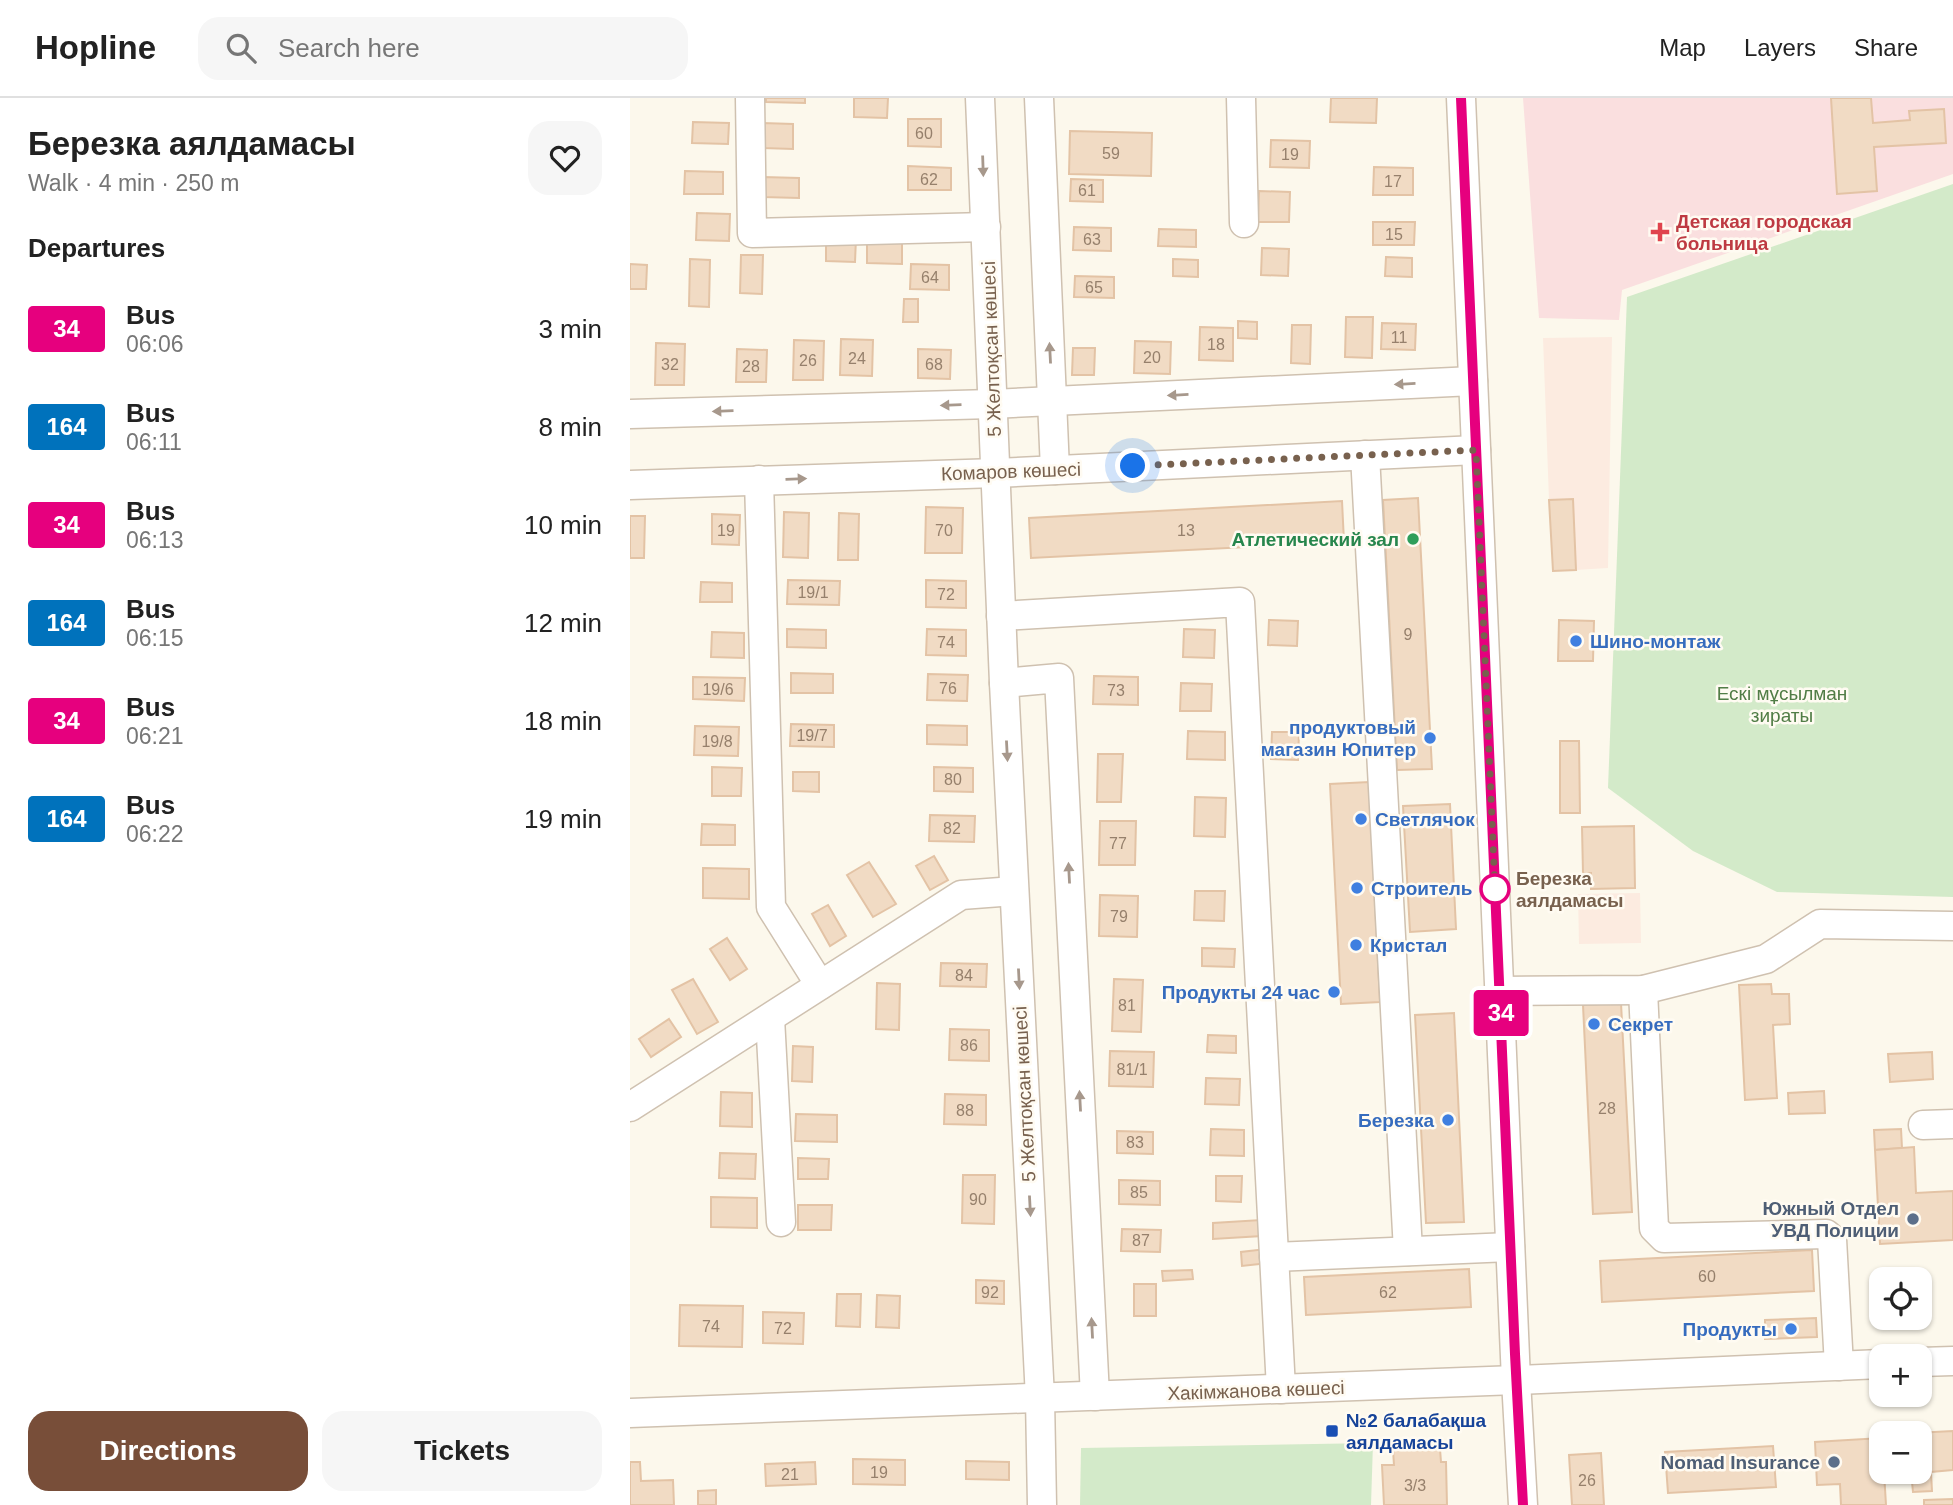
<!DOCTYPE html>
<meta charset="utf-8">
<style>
body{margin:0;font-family:Helvetica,sans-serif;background:#f6f6f6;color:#222;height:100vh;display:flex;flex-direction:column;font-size:26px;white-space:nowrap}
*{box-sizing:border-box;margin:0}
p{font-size:23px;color:#767676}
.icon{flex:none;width:38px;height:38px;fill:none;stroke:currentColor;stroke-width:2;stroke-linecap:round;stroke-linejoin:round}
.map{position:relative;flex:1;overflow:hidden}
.side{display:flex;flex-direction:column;background:#fff;width:630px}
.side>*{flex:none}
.badge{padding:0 14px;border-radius:5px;font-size:24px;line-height:46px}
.tools{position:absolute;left:1239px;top:1169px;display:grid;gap:14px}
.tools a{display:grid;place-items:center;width:63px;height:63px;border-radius:14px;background:#fff;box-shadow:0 2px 5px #0004;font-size:35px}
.you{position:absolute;width:35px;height:35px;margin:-18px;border:5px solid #fff;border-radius:50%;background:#1a73e8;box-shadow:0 0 0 10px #1a73e833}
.map>.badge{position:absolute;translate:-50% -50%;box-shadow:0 0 0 4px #fff}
h2{padding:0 28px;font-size:26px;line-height:63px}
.round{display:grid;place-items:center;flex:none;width:74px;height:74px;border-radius:21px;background:#f6f6f6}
.headline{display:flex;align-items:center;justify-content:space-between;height:119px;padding:0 28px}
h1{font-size:33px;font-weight:700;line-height:52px}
.action{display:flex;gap:14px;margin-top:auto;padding:14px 28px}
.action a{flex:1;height:80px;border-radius:21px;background:#784e39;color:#fff;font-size:28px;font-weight:700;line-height:80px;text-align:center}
.action a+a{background:#f6f6f6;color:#222}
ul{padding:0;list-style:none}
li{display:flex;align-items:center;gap:21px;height:98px;padding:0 28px}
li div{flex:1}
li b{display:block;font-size:26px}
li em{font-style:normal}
li .badge{min-width:77px;font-weight:700;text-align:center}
header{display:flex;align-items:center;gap:42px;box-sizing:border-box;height:98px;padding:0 35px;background:#fff;border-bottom:2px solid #e0e0e0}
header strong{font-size:33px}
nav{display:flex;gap:38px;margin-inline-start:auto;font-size:24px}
.search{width:490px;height:63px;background:#f6f6f6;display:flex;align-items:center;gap:18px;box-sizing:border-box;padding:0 24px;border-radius:21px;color:#767676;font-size:26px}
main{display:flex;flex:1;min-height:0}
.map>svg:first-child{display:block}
.commercial{fill:#fcebe0}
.medical{fill:#fadfdf}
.green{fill:#d3eac9}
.building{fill:#f1dbc4;stroke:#e3c3a5;stroke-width:2}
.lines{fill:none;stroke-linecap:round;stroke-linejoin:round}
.minor-casing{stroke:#cfc1b0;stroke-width:31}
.minor{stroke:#fff;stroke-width:28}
.oneway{fill:#a7988c}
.line-casing{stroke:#fff;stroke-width:16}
.line{stroke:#e6007e;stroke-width:10}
.walk{stroke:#78614e;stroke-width:7;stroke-dasharray:0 12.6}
.health-dot{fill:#e0444e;stroke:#fffbf2;stroke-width:2.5}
.leisure-dot{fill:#2e9e5b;stroke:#fffbf2;stroke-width:2.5}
.shop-dot{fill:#3f7fe0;stroke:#fffbf2;stroke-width:2.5}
.stop-dot{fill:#fff;stroke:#e6007e;stroke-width:3.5}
.service-dot{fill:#5c6f8a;stroke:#fffbf2;stroke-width:2.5}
.transit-dot{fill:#1a4fb4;stroke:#fffbf2;stroke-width:2.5}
.labels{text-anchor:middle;stroke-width:5;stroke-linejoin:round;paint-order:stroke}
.number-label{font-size:16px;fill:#96806c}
.health-label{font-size:19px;font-weight:bold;fill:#be3a42;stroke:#fffbf2;text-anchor:start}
.street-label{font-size:19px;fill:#78614e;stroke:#fffbf2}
.leisure-label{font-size:19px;font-weight:bold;fill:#27864d;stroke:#fffbf2;text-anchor:end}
.shop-label{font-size:19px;font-weight:bold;fill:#366cbe;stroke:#fffbf2;text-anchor:start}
.park-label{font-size:19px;fill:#517d46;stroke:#fffbf2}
.stop-label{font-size:19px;font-weight:bold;fill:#78614e;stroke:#fffbf2;text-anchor:start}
.service-label{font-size:19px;font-weight:bold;fill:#4e5e75;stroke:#fffbf2;text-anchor:end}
.transit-label{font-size:19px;font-weight:bold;fill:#164399;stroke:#fffbf2;text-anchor:start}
</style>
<header>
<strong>Hopline</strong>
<div class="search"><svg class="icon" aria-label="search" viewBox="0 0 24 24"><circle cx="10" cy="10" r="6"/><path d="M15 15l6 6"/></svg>Search here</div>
<nav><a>Map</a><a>Layers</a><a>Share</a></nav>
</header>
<main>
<section class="side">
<div class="headline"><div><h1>Березка аялдамасы</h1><p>Walk · 4 min · 250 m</p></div><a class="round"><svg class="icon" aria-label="heart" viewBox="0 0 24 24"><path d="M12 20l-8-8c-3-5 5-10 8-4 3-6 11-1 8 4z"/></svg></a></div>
<h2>Departures</h2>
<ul>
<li><span class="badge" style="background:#e6007e;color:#fff">34</span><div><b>Bus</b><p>06:06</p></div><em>3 min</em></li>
<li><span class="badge" style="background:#0072bc;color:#fff">164</span><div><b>Bus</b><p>06:11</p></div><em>8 min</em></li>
<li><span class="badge" style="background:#e6007e;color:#fff">34</span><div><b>Bus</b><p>06:13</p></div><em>10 min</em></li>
<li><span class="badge" style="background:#0072bc;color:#fff">164</span><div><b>Bus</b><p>06:15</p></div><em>12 min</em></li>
<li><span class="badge" style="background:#e6007e;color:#fff">34</span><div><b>Bus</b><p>06:21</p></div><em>18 min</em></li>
<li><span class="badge" style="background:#0072bc;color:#fff">164</span><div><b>Bus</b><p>06:22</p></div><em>19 min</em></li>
</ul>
<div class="action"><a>Directions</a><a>Tickets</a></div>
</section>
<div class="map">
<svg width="1323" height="1407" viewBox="0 0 1323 1407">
<rect width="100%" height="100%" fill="#fcf8ec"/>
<g class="commercial">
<polygon points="982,239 978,470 946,472 943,402 919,402 913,240"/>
<polygon points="1010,795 1011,845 949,846 948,796"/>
</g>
<polygon class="medical" points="893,0 1323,0 1323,76 992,192 989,222 909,220"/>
<g class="green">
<polygon points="1323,86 1323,799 1147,794 1063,753 978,690 997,199"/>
<polygon points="743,1345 741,1407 450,1407 451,1350"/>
</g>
<g class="building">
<polygon points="136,0 175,0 175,5 136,4"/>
<polygon points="224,0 258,0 257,20 224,19"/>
<polygon points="701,0 747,0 746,25 700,24"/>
<polygon points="1201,0 1241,0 1243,25 1280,22 1279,13 1314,11 1316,45 1244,49 1247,93 1207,96"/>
<polygon points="278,21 311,21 311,49 278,48"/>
<polygon points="63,24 99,25 98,46 62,45"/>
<polygon points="132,25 163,26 163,51 132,50"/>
<polygon points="440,33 522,35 521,78 439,76"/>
<polygon points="641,42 680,43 679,70 640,69"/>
<polygon points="278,68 321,70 321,92 278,92"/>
<polygon points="744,69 783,70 783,97 743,97"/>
<polygon points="55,73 93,74 93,96 54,96"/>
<polygon points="133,79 169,80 169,100 132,99"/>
<polygon points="441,81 473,82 473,104 440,103"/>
<polygon points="629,93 660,94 659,124 628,124"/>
<polygon points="67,115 100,116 99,143 66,142"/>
<polygon points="743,124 785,124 784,147 743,147"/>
<polygon points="444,129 481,130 481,153 443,152"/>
<polygon points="529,131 566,132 566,149 528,148"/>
<polygon points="196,140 226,140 225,164 196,163"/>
<polygon points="237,141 272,142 272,166 237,165"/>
<polygon points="632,150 659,151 658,178 631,177"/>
<polygon points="111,157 133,157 132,196 110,195"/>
<polygon points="756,159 782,160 782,179 755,178"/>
<polygon points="60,161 80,162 79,209 59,208"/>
<polygon points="543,161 568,162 568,179 543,178"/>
<polygon points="0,166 17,167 16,191 0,191"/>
<polygon points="281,166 319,167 319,192 280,191"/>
<polygon points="445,178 484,179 484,200 444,199"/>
<polygon points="274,201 288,201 288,224 273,224"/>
<polygon points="716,219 743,219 742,260 715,259"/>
<polygon points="608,223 627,224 627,241 608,240"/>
<polygon points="752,225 786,226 785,252 751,251"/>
<polygon points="662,227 681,227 680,266 661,265"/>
<polygon points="570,229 603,230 603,263 569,262"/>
<polygon points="211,241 243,242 242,278 210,277"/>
<polygon points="164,242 194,243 193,282 163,282"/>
<polygon points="505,243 541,244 540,276 504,275"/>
<polygon points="26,245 55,246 54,287 25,287"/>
<polygon points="443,250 465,250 464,277 442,277"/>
<polygon points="107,251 137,252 136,284 106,284"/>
<polygon points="288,251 321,252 320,281 288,280"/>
<polygon points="788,400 802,671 767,672 753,402"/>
<polygon points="943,401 946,472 923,473 919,402"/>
<polygon points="712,403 714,444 401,460 399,420"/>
<polygon points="296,409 333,410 332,455 295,455"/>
<polygon points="154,414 179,415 178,460 153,459"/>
<polygon points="209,415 229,416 228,462 208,462"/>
<polygon points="82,416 110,417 109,447 82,446"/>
<polygon points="0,418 15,418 14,460 0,460"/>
<polygon points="158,482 210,483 209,507 157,506"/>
<polygon points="296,482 336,483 336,510 296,509"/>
<polygon points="71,484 102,485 102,504 70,504"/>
<polygon points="639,522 668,523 667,548 638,547"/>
<polygon points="929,522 964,523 963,563 928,563"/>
<polygon points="157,531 196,532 196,550 157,549"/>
<polygon points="297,531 336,532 336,558 296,557"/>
<polygon points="554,531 585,532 584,560 553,559"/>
<polygon points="82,534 114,535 114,560 81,559"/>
<polygon points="161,575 203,576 203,595 161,595"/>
<polygon points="298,576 338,577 337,603 297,602"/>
<polygon points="464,578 508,579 508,607 463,606"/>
<polygon points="63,579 115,580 114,603 63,601"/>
<polygon points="551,585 582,586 581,613 550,613"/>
<polygon points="161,626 204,627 204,649 160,648"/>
<polygon points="297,627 337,628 337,647 297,646"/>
<polygon points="65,628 109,629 108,658 64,657"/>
<polygon points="558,633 595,634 595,662 557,661"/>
<polygon points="642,634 669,634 668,662 641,661"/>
<polygon points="930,643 949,643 950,715 930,715"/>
<polygon points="468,656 493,656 491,704 467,704"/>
<polygon points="82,669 112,670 111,698 82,698"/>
<polygon points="304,669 343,670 343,694 304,693"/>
<polygon points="163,674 189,674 189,694 163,693"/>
<polygon points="739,684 750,904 711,906 700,686"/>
<polygon points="565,699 596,700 595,739 564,738"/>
<polygon points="820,706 826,831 780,834 773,708"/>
<polygon points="300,717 345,718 344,744 299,743"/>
<polygon points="470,723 506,723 505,767 469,767"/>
<polygon points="72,726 105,727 105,747 71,747"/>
<polygon points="1004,728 1005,790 961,791 961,775 953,775 952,729"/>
<polygon points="304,758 318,782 300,792 286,768"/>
<polygon points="239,764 266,806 243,819 217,777"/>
<polygon points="73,770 119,771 119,801 73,800"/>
<polygon points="565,793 595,793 594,823 564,822"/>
<polygon points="470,797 508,798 507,839 469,838"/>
<polygon points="198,807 216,838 200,848 182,816"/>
<polygon points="97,840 117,871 100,882 80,851"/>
<polygon points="572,850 605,851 604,869 572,868"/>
<polygon points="311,865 357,866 356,889 310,888"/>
<polygon points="63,881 88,924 67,936 42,892"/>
<polygon points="484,881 513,882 511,934 482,933"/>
<polygon points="247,885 270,886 269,932 246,931"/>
<polygon points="1141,886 1142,896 1159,896 1160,926 1143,927 1147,1000 1115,1002 1109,887"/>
<polygon points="991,905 1002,1114 963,1116 953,907"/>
<polygon points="824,915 834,1124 796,1125 785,917"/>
<polygon points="39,921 51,939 21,959 9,941"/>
<polygon points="320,931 359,932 359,963 319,962"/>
<polygon points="578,937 606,938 606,955 577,954"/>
<polygon points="163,948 183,949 182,984 162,983"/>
<polygon points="480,953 524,954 523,989 479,988"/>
<polygon points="1302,954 1303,981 1260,984 1258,956"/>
<polygon points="576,980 610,981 609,1007 575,1006"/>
<polygon points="1194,993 1195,1015 1159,1016 1158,995"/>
<polygon points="91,994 122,995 122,1029 90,1028"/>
<polygon points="315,996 356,997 356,1027 314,1026"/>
<polygon points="166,1016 207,1017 207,1044 165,1043"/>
<polygon points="581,1031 614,1032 614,1058 580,1057"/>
<polygon points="1271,1031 1272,1050 1245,1052 1244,1032"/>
<polygon points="487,1033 523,1034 523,1056 487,1055"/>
<polygon points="1284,1049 1286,1095 1323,1093 1323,1142 1250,1146 1245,1052"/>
<polygon points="90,1055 126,1056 125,1081 89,1080"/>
<polygon points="168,1060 199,1061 198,1081 168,1081"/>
<polygon points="333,1077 365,1077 364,1126 332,1125"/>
<polygon points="586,1078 612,1078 611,1104 586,1103"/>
<polygon points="489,1082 530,1083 530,1107 489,1106"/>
<polygon points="81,1099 127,1100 127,1130 81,1129"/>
<polygon points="168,1107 202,1107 201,1132 168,1132"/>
<polygon points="631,1122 632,1138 583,1141 583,1125"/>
<polygon points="492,1131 531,1132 530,1154 491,1153"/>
<polygon points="636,1151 638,1165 612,1168 611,1154"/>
<polygon points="1182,1152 1184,1193 972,1204 970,1163"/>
<polygon points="839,1171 841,1209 676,1217 674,1179"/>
<polygon points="562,1172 563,1181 533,1183 532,1173"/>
<polygon points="346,1182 374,1183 374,1206 346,1205"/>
<rect x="504" y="1186" width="22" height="32"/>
<polygon points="207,1196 231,1196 230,1229 206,1228"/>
<polygon points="247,1197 270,1198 269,1230 246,1229"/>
<polygon points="50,1207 113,1208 112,1249 49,1248"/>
<polygon points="133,1214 174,1215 173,1246 133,1245"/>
<polygon points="1186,1220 1187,1239 1135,1241 1135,1222"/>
<polygon points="1323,1333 1323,1372 1301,1374 1302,1393 1283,1394 1281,1374 1290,1374 1290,1335 1285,1335"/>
<polygon points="1251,1340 1251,1374 1254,1374 1256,1407 1211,1407 1210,1386 1187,1387 1185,1344"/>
<polygon points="1143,1348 1146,1389 1038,1395 1035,1354"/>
<polygon points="810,1351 811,1364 816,1364 817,1407 754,1407 752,1367 764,1367 763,1352"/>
<polygon points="971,1355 974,1407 942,1407 939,1357"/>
<polygon points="223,1361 275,1362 275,1387 223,1386"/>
<polygon points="336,1363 379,1364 379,1382 336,1381"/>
<polygon points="0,1364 10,1364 11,1383 43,1382 44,1407 0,1407"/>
<polygon points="185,1364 186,1386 136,1388 135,1366"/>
<polygon points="86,1392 86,1407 68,1407 68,1393"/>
<polygon points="1323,1401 1323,1407 1294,1407 1294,1402"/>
</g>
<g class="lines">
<g class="minor-casing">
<g id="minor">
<polyline points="120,0 122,135 356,129"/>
<polyline points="350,0 374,585 410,1300 412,1407"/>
<polyline points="409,0 425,372"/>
<polyline points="611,0 614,125"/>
<polyline points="831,0 886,1282 893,1407"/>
<polyline points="0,316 362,306 843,283"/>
<polyline points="735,357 778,1153"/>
<polyline points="129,382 141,809 190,887"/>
<polyline points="0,387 366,375 846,352"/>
<polyline points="371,518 610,504 651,1291"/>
<polyline points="374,585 429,580 465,1298"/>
<polyline points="1013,892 1024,1130 1034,1140 1196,1136 1202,1141 1209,1268"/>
<polyline points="870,893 1013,892 1136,861 1190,826 1323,828"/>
<polyline points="140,920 151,1124"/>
<polyline points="0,1009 331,797 384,793"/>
<polyline points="1293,1027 1323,1026"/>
<polyline points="644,1159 880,1149"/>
<polyline points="1290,1264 1323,1263"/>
<polyline points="0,1315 886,1282 1251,1266"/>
</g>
</g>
<use href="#minor" class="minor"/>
</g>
<defs><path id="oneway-solid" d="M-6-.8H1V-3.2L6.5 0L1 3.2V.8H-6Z" transform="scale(1.75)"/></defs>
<g class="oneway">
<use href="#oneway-solid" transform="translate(353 68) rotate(88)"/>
<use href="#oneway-solid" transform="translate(420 255) rotate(-93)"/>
<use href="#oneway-solid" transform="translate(775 286) rotate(177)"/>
<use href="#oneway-solid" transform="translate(548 297) rotate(177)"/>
<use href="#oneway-solid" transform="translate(321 307) rotate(178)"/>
<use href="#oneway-solid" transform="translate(93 313) rotate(178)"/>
<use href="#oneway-solid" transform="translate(166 381) rotate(-2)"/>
<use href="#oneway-solid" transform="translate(377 653) rotate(87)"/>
<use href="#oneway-solid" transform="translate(439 775) rotate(-93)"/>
<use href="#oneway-solid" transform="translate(389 881) rotate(87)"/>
<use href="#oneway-solid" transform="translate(450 1003) rotate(-93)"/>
<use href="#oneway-solid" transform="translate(400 1108) rotate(87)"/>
<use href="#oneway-solid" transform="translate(462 1230) rotate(-93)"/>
</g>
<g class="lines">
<g class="line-casing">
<polyline id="line" points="831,0 885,1256 893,1407"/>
</g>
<use href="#line" class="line"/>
<polyline class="walk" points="503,368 846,352 865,791"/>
</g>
<path class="health-dot" d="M1026.5 123.5h7v7h7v7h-7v7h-7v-7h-7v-7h7z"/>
<circle class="leisure-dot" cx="783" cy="441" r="7"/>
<g class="shop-dot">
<circle cx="946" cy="543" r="7"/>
<circle cx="800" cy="640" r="7"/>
<circle cx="731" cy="721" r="7"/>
<circle cx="727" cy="790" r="7"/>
<circle cx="726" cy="847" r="7"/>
<circle cx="704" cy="894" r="7"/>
<circle cx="964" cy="926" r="7"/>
<circle cx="818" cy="1022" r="7"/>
<circle cx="1161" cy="1231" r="7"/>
</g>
<circle class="stop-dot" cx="865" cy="791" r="14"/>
<g class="service-dot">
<circle cx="1283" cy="1121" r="7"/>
<circle cx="1204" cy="1364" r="7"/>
</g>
<rect class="transit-dot" x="695" y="1326" width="14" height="14" rx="3.5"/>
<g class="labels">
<g class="number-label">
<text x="294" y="41">60</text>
<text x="481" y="61">59</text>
<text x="660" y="62">19</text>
<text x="299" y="87">62</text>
<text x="763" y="89">17</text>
<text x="457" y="98">61</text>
<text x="764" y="142">15</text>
<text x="462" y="147">63</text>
<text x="300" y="185">64</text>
<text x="464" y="195">65</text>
<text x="769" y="245">11</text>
<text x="586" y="252">18</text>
<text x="522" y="265">20</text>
<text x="227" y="266">24</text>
<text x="178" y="268">26</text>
<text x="40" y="272">32</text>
<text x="304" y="272">68</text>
<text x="121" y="274">28</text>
<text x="96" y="438">19</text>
<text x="314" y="438">70</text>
<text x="556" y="438">13</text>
<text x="183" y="500">19/1</text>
<text x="316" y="502">72</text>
<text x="778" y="542">9</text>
<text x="316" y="550">74</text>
<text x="318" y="596">76</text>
<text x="88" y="597">19/6</text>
<text x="486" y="598">73</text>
<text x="182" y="643">19/7</text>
<text x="87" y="649">19/8</text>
<text x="323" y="687">80</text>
<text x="322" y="736">82</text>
<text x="488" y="751">77</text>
<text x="489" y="824">79</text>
<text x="334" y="883">84</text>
<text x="497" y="913">81</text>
<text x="339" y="953">86</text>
<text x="502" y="977">81/1</text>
<text x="977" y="1016">28</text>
<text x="335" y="1018">88</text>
<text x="505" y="1050">83</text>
<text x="509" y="1100">85</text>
<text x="348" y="1107">90</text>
<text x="511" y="1148">87</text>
<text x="1077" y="1184">60</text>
<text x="360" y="1200">92</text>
<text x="758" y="1200">62</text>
<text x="81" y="1234">74</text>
<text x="153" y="1236">72</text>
<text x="249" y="1380">19</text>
<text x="160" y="1382">21</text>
<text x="957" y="1388">26</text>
<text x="785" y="1393">3/3</text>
</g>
<g class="health-label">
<text x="1046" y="130">Детская городская<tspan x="1046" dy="22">больница</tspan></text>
</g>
<g class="street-label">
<text transform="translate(361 251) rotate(-92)" y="7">5 Желтоқсан көшесі</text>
<text transform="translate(381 373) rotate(-2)" y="7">Комаров көшесі</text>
<text transform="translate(394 996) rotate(-93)" y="7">5 Желтоқсан көшесі</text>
<text transform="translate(626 1292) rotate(-2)" y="7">Хакімжанова көшесі</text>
</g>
<g class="leisure-label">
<text x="769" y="448">Атлетический зал</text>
</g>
<g class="shop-label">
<text x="960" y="550">Шино-монтаж</text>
<text x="786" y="636" text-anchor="end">продуктовый<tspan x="786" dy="22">магазин Юпитер</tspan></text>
<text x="745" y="728">Светлячок</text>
<text x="741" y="797">Строитель</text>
<text x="740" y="854">Кристал</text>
<text x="690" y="901" text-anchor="end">Продукты 24 час</text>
<text x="978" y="933">Секрет</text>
<text x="804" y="1029" text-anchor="end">Березка</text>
<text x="1147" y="1238" text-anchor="end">Продукты</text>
</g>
<g class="park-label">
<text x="1152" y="602">Ескі мұсылман<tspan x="1152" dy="22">зираты</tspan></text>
</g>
<g class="stop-label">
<text x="886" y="787">Березка<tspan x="886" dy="22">аялдамасы</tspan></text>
</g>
<g class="service-label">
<text x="1269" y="1117">Южный Отдел<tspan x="1269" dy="22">УВД Полиции</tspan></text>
<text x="1190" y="1371">Nomad Insurance</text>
</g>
<g class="transit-label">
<text x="716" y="1329">№2 балабақша<tspan x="716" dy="22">аялдамасы</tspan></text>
</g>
</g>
</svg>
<div class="tools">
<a><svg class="icon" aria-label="locate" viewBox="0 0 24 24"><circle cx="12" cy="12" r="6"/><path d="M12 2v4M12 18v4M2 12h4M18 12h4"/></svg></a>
<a>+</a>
<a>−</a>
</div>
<div class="you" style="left:503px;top:368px"></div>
<b class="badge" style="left:871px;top:915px;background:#e6007e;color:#fff">34</b>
</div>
</main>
